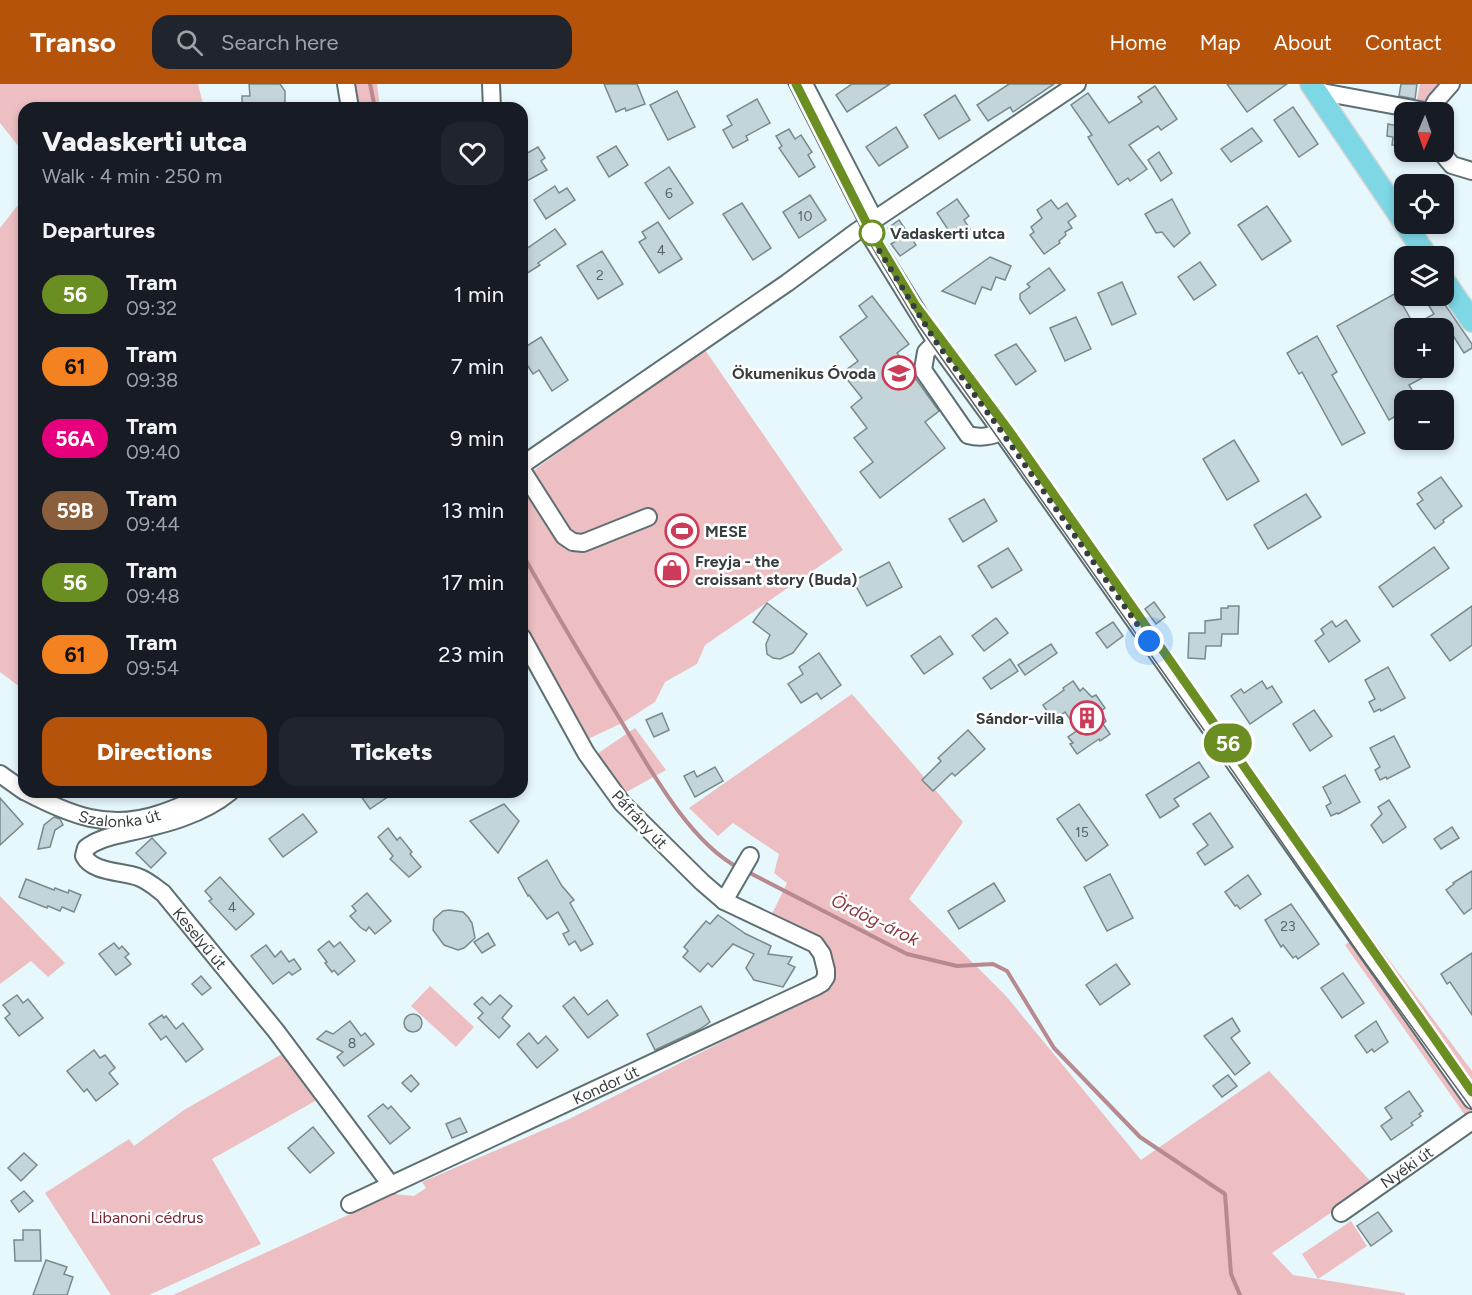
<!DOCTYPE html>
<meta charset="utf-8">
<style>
body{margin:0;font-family:Figtree,sans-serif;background:#20242c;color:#f1f3f6;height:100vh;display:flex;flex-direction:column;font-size:22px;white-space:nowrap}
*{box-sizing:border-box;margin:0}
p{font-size:20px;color:#9ea1a6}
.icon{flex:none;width:33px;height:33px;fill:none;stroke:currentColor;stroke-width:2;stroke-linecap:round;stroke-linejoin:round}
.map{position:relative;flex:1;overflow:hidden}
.panel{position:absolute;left:18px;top:18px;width:510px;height:696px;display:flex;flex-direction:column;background:#171b24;border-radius:18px;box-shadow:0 3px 9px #0003}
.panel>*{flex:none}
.badge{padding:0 12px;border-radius:20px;font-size:21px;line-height:39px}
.needle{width:39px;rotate:182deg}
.tools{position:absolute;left:1394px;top:18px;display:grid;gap:12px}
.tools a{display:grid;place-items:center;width:60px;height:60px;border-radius:12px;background:#171b24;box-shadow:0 3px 9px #0003;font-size:30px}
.you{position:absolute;width:30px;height:30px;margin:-15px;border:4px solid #fff;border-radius:50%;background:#1a73e8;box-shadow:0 0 0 9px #1a73e833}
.map>.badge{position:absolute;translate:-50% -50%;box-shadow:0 0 0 3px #fff}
h2{padding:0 24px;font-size:22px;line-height:54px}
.round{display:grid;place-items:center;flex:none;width:63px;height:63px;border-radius:18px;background:#20242c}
.head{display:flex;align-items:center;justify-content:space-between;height:102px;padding:0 24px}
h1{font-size:28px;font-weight:800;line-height:45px}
.action{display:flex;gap:12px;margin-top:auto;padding:12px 24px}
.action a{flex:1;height:69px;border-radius:18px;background:#b45309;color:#fff;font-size:24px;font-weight:800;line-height:69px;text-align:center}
.action a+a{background:#20242c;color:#f1f3f6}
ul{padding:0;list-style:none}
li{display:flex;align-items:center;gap:18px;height:72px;padding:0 24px}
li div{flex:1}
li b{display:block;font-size:22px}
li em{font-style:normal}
li .badge{min-width:66px;font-weight:700;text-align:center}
header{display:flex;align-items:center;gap:36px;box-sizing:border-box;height:84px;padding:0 30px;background:#b45309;color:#fff}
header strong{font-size:28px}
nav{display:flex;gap:33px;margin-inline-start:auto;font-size:21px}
.search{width:420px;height:54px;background:#20242c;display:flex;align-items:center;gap:15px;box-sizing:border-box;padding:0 21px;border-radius:18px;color:#9ea1a6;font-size:22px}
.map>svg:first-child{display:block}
.green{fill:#edbfc2}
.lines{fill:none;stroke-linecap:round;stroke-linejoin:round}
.stream{stroke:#b8898e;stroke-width:4}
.building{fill:#c3d5d9;stroke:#798a8d;stroke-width:1.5}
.minor-casing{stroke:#5e6f72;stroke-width:20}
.major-casing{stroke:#d3d5d5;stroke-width:24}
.minor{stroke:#fff;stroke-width:16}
.major{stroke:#7dd7e5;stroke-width:21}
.tram{stroke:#5e686a;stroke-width:1.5}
.line-casing{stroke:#fff;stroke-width:14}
.line{stroke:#6b8e23;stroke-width:9}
.walk{stroke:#373e40;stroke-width:6;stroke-dasharray:0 10.8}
.stop-dot{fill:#fff;stroke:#6b8e23;stroke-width:3}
.labels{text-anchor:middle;stroke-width:5;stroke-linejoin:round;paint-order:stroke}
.number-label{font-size:14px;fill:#5a6466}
.stop-label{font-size:16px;font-weight:bold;fill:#373e40;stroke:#fff;text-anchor:start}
.poi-label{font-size:16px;font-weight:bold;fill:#373e40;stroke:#fff;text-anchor:end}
.street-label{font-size:16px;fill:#373e40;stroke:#fff}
.park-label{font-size:16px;fill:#742432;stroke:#fff}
.water-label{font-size:18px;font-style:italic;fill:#893743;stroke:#fff}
</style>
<header>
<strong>Transo</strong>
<div class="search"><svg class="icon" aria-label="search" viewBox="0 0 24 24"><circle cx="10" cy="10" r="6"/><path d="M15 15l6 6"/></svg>Search here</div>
<nav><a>Home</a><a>Map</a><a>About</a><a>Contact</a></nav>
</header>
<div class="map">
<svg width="1472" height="1211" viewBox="0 0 1472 1211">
<rect width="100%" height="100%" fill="#e6f8fc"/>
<g class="green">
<polygon points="0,0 198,0 204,24 24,24 24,69 0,39"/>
<polygon points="353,0 377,0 380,24 356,24"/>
<polygon points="1420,0 1445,0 1425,22 1416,21"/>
<polygon points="24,113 24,606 0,588 0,144"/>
<polygon points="703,263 843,466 705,561 697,580 665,598 655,618 624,638 588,655 522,545 522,395"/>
<polygon points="852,610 963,738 909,815 1006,912 1141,1076 1269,987 1373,1100 1272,1169 1293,1191 1318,1195 1302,1170 1351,1137 1367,1162 1318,1195 1404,1209 1406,1211 173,1211 394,1110 414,1112 426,1104 422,1098 569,1035 815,911 827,877 771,832 787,799 774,789 779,770 733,739 718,752 689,724"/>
<polygon points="635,644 666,686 623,710 610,693 597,670"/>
<polygon points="0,812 65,879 48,893 31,877 0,900"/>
<polygon points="1366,845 1472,987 1472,1041 1345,861"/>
<polygon points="430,902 474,943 456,963 411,922"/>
<polygon points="289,966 324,1012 212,1075 261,1160 149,1211 111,1211 45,1109 129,1055 134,1062 184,1026"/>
</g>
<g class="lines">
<g class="stream">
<polyline points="370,0 375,24"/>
<path d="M522 469C552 523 583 575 615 627 645 676 687 757 739 784"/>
<polyline points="746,787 907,870 957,882 993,880 1007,887 1054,964 1140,1053 1225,1110 1231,1190 1240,1211"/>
</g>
</g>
<g class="building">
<polygon points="249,0 280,0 285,7 285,24 242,24 242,12 250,12"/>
<polygon points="604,0 637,0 645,20 626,27 625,24 616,28"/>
<polygon points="852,0 890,0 847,28 836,11"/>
<polygon points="1009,0 1054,0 1013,28 1010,23 988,37 977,21"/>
<polygon points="1227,0 1287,0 1247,28"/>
<polygon points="1401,0 1417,0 1415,15 1399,12"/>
<polygon points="1155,2 1177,35 1161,46 1158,42 1129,61 1147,85 1130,97 1128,94 1118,101 1088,53 1092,51 1071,21 1088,9 1109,39 1142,18 1138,13"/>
<polygon points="677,7 695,43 668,56 650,21"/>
<polygon points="955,11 970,36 939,55 924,31"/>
<polygon points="757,15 770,39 746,52 748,56 733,64 723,46 732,41 727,32"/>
<polygon points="1293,23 1318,60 1299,73 1274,36"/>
<polygon points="1388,40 1404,43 1404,63 1392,61 1393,53 1387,52"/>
<polygon points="896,43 908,63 879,82 866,63"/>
<polygon points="1252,44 1262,57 1231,78 1221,65"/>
<polygon points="789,45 795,55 801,51 812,68 808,71 815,83 799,93 779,64 782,62 776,52"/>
<polygon points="616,62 628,81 609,93 597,73"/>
<polygon points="538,63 545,74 541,77 547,86 525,98 522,92 522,72"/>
<polygon points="1159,68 1172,89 1161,97 1148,76"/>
<polygon points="669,83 693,119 669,135 645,99"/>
<polygon points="555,102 559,109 567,104 575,116 546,135 534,116"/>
<polygon points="810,111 826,136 799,154 783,128"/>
<polygon points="957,115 969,132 964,136 970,145 958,153 954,147 951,150 937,129"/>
<polygon points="1172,115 1190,149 1174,163 1162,148 1156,149 1145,130"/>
<polygon points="1051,116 1058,125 1067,119 1076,132 1068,138 1072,144 1065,148 1066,151 1059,157 1060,159 1044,170 1030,151 1034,148 1031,143 1042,134 1037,126"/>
<polygon points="742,119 771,164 753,176 723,130"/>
<polygon points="1267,122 1291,157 1262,176 1238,141"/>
<polygon points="899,136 916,161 900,172 891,160 896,157 888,144"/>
<polygon points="658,138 682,175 659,189 639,158 646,154 642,148"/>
<polygon points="555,145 566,160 538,179 540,181 526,190 522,184 522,168"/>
<polygon points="602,167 623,200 598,215 577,182"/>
<polygon points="990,173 1011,182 1005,196 996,193 991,206 982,203 975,220 942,207"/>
<polygon points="1200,178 1216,201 1194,216 1178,193"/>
<polygon points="1049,184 1065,206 1030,230 1020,215 1020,210 1030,203 1027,200"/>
<polygon points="1122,198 1136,230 1112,241 1098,209"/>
<polygon points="1396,209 1414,241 1434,230 1423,212 1439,212 1472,260 1472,264 1464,269 1454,253 1448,257 1443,249 1443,244 1404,244 1404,284 1419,284 1424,293 1409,301 1418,316 1404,316 1404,327 1389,336 1337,242"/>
<polygon points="872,212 909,260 897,269 939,327 925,338 945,364 880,414 860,388 873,378 854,354 867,344 851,323 862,314 842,289 858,277 840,253 867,233 859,222"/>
<polygon points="1076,233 1091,265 1065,277 1050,244"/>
<polygon points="1317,252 1337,288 1332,291 1365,349 1342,361 1302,288 1299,290 1287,269"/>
<polygon points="541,253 568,296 552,307 539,286 533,290 522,273 522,265"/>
<polygon points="1016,260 1036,287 1016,301 995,271"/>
<polygon points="1234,356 1259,397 1227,416 1203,375"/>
<polygon points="1441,393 1462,422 1443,436 1444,438 1435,445 1417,420 1423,416 1418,409"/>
<polygon points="1306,410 1321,433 1268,465 1254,441"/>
<polygon points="984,415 997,437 963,458 949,435"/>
<polygon points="1434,463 1449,484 1393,523 1379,503"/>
<polygon points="1008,464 1022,486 992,504 978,482"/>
<polygon points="889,478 902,503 867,522 853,497"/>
<polygon points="1154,518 1165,533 1156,540 1145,525"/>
<polygon points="767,519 807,550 793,569 780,575 773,574 767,570 766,560 770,551 753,538"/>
<polygon points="1228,522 1239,522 1238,550 1222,550 1221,562 1206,562 1205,575 1188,574 1189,549 1205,549 1205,537 1221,535 1221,524 1228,524"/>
<polygon points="1472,522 1472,561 1450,577 1431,551"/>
<polygon points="996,534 1008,549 984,567 972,552"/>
<polygon points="1346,536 1360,557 1329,578 1315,557 1324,550 1321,545 1332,537 1336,543"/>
<polygon points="1113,538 1123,552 1107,564 1096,549"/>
<polygon points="940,552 953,570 924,590 911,572"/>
<polygon points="1051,560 1057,569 1025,591 1018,581"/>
<polygon points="819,569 841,601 821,615 817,609 801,619 788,600 803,590 799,583"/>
<polygon points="1010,575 1018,587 991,605 983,594"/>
<polygon points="1388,583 1405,614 1381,627 1380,625 1374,628 1369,618 1375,615 1365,596"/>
<polygon points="1073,597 1080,607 1083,604 1092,613 1096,611 1105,624 1101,627 1106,637 1103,640 1110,650 1100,657 1099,655 1077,670 1070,660 1073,659 1068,653 1078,646 1065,628 1056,635 1052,629 1049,630 1043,621 1064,606 1063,604"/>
<polygon points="1262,597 1267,605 1272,602 1282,618 1250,640 1231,612 1241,605 1244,609"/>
<polygon points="1314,626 1332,652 1310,667 1293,640"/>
<polygon points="662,629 669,646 654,653 646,636"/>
<polygon points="968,646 985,665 955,692 952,689 933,707 922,696 941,677 938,674"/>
<polygon points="1394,652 1410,683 1387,695 1386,693 1380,696 1375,686 1380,683 1370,664"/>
<polygon points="1199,678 1209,693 1174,715 1179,722 1160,734 1146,711"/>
<polygon points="715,683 723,697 695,713 684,692 694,687 697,693"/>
<polygon points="1345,691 1360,718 1338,730 1337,729 1331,732 1326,722 1331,719 1323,703"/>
<polygon points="358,708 395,708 370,725"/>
<polygon points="0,714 23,740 0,761"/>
<polygon points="1389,716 1406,743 1383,759 1371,741 1382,730 1378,723"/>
<polygon points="504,720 519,737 498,769 470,737"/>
<polygon points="1079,720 1108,761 1086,777 1057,735"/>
<polygon points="1210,729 1233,763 1205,781 1197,769 1208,761 1193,740"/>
<polygon points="303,730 317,748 283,773 269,755"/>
<polygon points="54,733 60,735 63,741 55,746 50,763 38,765 44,741"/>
<polygon points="1452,743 1459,754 1441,765 1434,755"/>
<polygon points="388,744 397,756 400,753 412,768 410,770 421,783 409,793 390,775 393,772 378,753"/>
<polygon points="152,754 166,769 151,784 136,769"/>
<polygon points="547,776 562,802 574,816 570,819 593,860 581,867 575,857 569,861 563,850 569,847 558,828 547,835 529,811 528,812 518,794"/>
<polygon points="1472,787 1472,824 1464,830 1446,806 1454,800 1453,799"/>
<polygon points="1110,790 1133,834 1107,847 1084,803"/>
<polygon points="1248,791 1261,810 1240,825 1237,821 1235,822 1225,808"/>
<polygon points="220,793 254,830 236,846 209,817 212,815 205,807"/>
<polygon points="26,795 54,806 55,804 68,809 69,806 81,811 74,828 62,823 60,827 48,822 47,824 19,813"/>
<polygon points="994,799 1005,817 959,845 948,827"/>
<polygon points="367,809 391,837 375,850 369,843 366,847 360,843 350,832 356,827 352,822"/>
<polygon points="1291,820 1319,860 1298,875 1296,872 1293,874 1283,861 1281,863 1265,836"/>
<polygon points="449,826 463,828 468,833 472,839 475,854 464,864 458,866 444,861 433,846 434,835 443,827"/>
<polygon points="718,831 746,850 771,862 768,870 792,873 788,880 795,883 783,903 754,896 746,884 754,870 733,860 712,883 708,879 700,888 683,873 688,867 684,863 706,837 710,840"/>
<polygon points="488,849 495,861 482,869 474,858"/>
<polygon points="329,857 334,863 340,858 355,877 338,891 334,886 332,888 325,879 327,878 318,866"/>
<polygon points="114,859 119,865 122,862 129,870 125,873 131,880 116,891 99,870"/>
<polygon points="266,861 275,873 281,867 289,878 294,875 301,885 292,891 289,888 273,900 251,872"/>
<polygon points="1472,869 1472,931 1450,898 1447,900 1441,890"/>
<polygon points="1116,880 1130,900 1100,921 1086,901"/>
<polygon points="1343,889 1364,919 1342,934 1321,904"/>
<polygon points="201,892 211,904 202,911 192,900"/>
<polygon points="17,911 23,919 28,915 43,934 19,952 5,934 10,930 3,921"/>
<polygon points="500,911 512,922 502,934 510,942 499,954 478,934 483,929 474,920 482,913 490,921"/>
<polygon points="574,913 588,931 607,916 618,931 588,954 563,922"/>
<polygon points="701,922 710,938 700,945 655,966 647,950"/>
<circle cx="413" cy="939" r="9"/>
<polygon points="162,931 164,934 166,932 176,945 183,939 203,965 186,978 166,952 161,956 149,940"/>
<polygon points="1232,934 1240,947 1231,954 1250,979 1235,991 1204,952"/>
<polygon points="350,937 361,952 365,949 374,960 344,982 337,973 343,968 317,955 326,947 333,950"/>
<polygon points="1376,937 1388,958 1374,968 1372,965 1367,969 1355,952"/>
<polygon points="529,949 538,960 546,952 558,966 537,984 517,960"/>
<polygon points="94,966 100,974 105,971 115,984 109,989 118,1000 96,1017 87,1005 84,1008 67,987"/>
<polygon points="411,991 419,1000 411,1008 402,999"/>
<polygon points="1228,991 1237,1002 1222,1013 1213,1002"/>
<polygon points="1409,1007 1423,1027 1419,1030 1421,1032 1411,1039 1413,1041 1391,1056 1381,1042 1392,1034 1385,1024"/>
<polygon points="383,1020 388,1025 391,1022 410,1044 390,1060 368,1032"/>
<polygon points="460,1034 467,1048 452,1054 446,1040"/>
<polygon points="313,1043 334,1069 310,1089 288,1064"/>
<polygon points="24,1069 37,1081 21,1097 8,1084"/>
<polygon points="24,1107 33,1117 19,1128 11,1117"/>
<polygon points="1378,1128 1392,1147 1371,1162 1357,1142"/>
<polygon points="23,1146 40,1146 41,1177 15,1177 14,1156 23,1156"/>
<polygon points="46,1176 67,1183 64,1190 73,1193 67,1211 33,1211"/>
</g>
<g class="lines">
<g class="minor-casing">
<g id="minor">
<polyline points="346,0 350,24"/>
<polyline points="491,0 492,24"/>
<polyline points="804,0 874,135"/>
<polyline points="1316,7 1430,28"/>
<polyline points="1430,28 1436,17 1451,0"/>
<polyline points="1441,68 1452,81 1472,87"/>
<polyline points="864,142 936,258 1001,347 1472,1016"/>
<path d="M936 258 926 268 923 286 968 351C979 354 992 353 1001 347"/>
<polyline points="522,381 787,199 856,148 1077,0"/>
<polyline points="522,386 564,452 573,458 583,459 648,433"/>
<polyline points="0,690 24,707"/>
<path id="s1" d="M26 708C70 731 109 747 159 730 178 724 196 715 215 708"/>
<path id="s2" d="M230 708C202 731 165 740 130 748 114 752 99 754 86 764L84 772C93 789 122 787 138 793 147 796 155 803 163 809L276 947 391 1101"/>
<polyline points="724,817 750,772"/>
<path id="s3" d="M350 1120 817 902 822 899 826 893V886L822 870 815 860 724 817 702 798 622 719 586 669 522 553"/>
<path id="s4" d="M1341 1129 1472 1037"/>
</g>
</g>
<g class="major-casing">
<g id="major">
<polyline points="1311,0 1404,138"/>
<polyline points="1405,140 1427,172"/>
<polyline points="1443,195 1472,237"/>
</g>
</g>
<use href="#minor" class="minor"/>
<use href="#major" class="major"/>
<g class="tram">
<polyline points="788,0 861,144 919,242 1223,673 1359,870 1472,1025"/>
<polyline points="916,221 1010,348 1472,1008"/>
</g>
</g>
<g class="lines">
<g class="line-casing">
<polyline id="line" points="796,0 867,140 916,222 1010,348 1472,1008"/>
</g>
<use href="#line" class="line"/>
<polyline class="walk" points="872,149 867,140 864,142 936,258 1001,347 1149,557"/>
</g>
<defs>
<g id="school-ring" transform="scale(1.725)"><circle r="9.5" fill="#fff" stroke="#cc3c59" stroke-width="1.5"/><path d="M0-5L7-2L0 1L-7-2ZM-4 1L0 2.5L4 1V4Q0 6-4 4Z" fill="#cc3c59"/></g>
<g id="stadium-ring" transform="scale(1.725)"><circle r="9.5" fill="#fff" stroke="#cc3c59" stroke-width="1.5"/><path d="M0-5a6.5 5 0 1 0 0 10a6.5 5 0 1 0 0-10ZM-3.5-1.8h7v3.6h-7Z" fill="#cc3c59"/></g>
<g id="shop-ring" transform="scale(1.725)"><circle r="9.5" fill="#fff" stroke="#cc3c59" stroke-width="1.5"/><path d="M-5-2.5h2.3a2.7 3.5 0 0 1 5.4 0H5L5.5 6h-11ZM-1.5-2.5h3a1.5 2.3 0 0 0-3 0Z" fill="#cc3c59"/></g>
<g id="building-ring" transform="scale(1.725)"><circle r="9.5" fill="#fff" stroke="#cc3c59" stroke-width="1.5"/><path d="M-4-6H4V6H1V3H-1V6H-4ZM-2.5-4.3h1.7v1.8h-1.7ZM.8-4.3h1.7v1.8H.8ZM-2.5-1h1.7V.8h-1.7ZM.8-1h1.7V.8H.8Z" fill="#cc3c59"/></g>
</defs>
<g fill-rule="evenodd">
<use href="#school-ring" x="899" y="289"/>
<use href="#stadium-ring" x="682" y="447"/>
<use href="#shop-ring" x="672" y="486"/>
<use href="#building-ring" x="1087" y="634"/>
</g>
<circle class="stop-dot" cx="872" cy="149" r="12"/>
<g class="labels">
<g class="number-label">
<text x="669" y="114">6</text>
<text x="805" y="137">10</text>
<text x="661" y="171">4</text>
<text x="600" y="196">2</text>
<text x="1082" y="753">15</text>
<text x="232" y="828">4</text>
<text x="1288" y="847">23</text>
<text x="352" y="964">8</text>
</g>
<g class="stop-label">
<text x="890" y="155">Vadaskerti utca</text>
</g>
<g class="poi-label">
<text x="876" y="295">Ökumenikus Óvoda</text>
<text x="705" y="453" text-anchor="start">MESE</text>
<text x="695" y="483" text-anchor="start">Freyja - the<tspan x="695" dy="18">croissant story (Buda)</tspan></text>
<text x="1064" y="640">Sándor-villa</text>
</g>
<g class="street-label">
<text dy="6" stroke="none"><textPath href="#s1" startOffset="99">Szalonka út</textPath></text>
<text transform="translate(640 735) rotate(47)" y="6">Páfrány út</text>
<text dy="6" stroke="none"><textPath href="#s2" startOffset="312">Keselyű út</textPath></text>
<text dy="6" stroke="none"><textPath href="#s3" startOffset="282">Kondor út</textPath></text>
<text dy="6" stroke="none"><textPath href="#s4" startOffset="80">Nyéki út</textPath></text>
</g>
<g class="park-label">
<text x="147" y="1139">Libanoni cédrus</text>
</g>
<g class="water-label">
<text transform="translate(875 836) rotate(26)" y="6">Ördög-árok</text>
</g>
</g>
</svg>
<div class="tools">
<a><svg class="needle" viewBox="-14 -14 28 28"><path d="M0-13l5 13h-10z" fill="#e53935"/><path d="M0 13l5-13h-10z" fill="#9ea1a6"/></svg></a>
<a><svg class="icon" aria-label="locate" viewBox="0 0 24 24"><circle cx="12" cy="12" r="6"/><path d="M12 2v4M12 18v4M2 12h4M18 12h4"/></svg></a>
<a><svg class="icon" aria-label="layers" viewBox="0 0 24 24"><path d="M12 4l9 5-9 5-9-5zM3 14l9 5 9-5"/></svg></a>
<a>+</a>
<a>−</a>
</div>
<div class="you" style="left:1149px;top:557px"></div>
<b class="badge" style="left:1228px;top:659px;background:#6b8e23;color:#fff">56</b>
<section class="panel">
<div class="head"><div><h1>Vadaskerti utca</h1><p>Walk · 4 min · 250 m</p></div><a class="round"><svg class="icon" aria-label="heart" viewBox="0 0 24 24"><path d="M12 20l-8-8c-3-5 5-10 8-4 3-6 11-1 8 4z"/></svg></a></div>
<h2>Departures</h2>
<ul>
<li><span class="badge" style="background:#6b8e23;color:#fff">56</span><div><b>Tram</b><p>09:32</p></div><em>1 min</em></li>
<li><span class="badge" style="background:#f58220;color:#111">61</span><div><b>Tram</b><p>09:38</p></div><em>7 min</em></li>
<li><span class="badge" style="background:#e6007e;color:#fff">56A</span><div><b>Tram</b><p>09:40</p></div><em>9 min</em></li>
<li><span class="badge" style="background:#8b5e3c;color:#fff">59B</span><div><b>Tram</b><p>09:44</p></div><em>13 min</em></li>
<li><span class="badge" style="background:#6b8e23;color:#fff">56</span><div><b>Tram</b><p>09:48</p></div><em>17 min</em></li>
<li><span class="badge" style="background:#f58220;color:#111">61</span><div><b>Tram</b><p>09:54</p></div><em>23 min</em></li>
</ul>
<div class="action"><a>Directions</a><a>Tickets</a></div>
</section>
</div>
